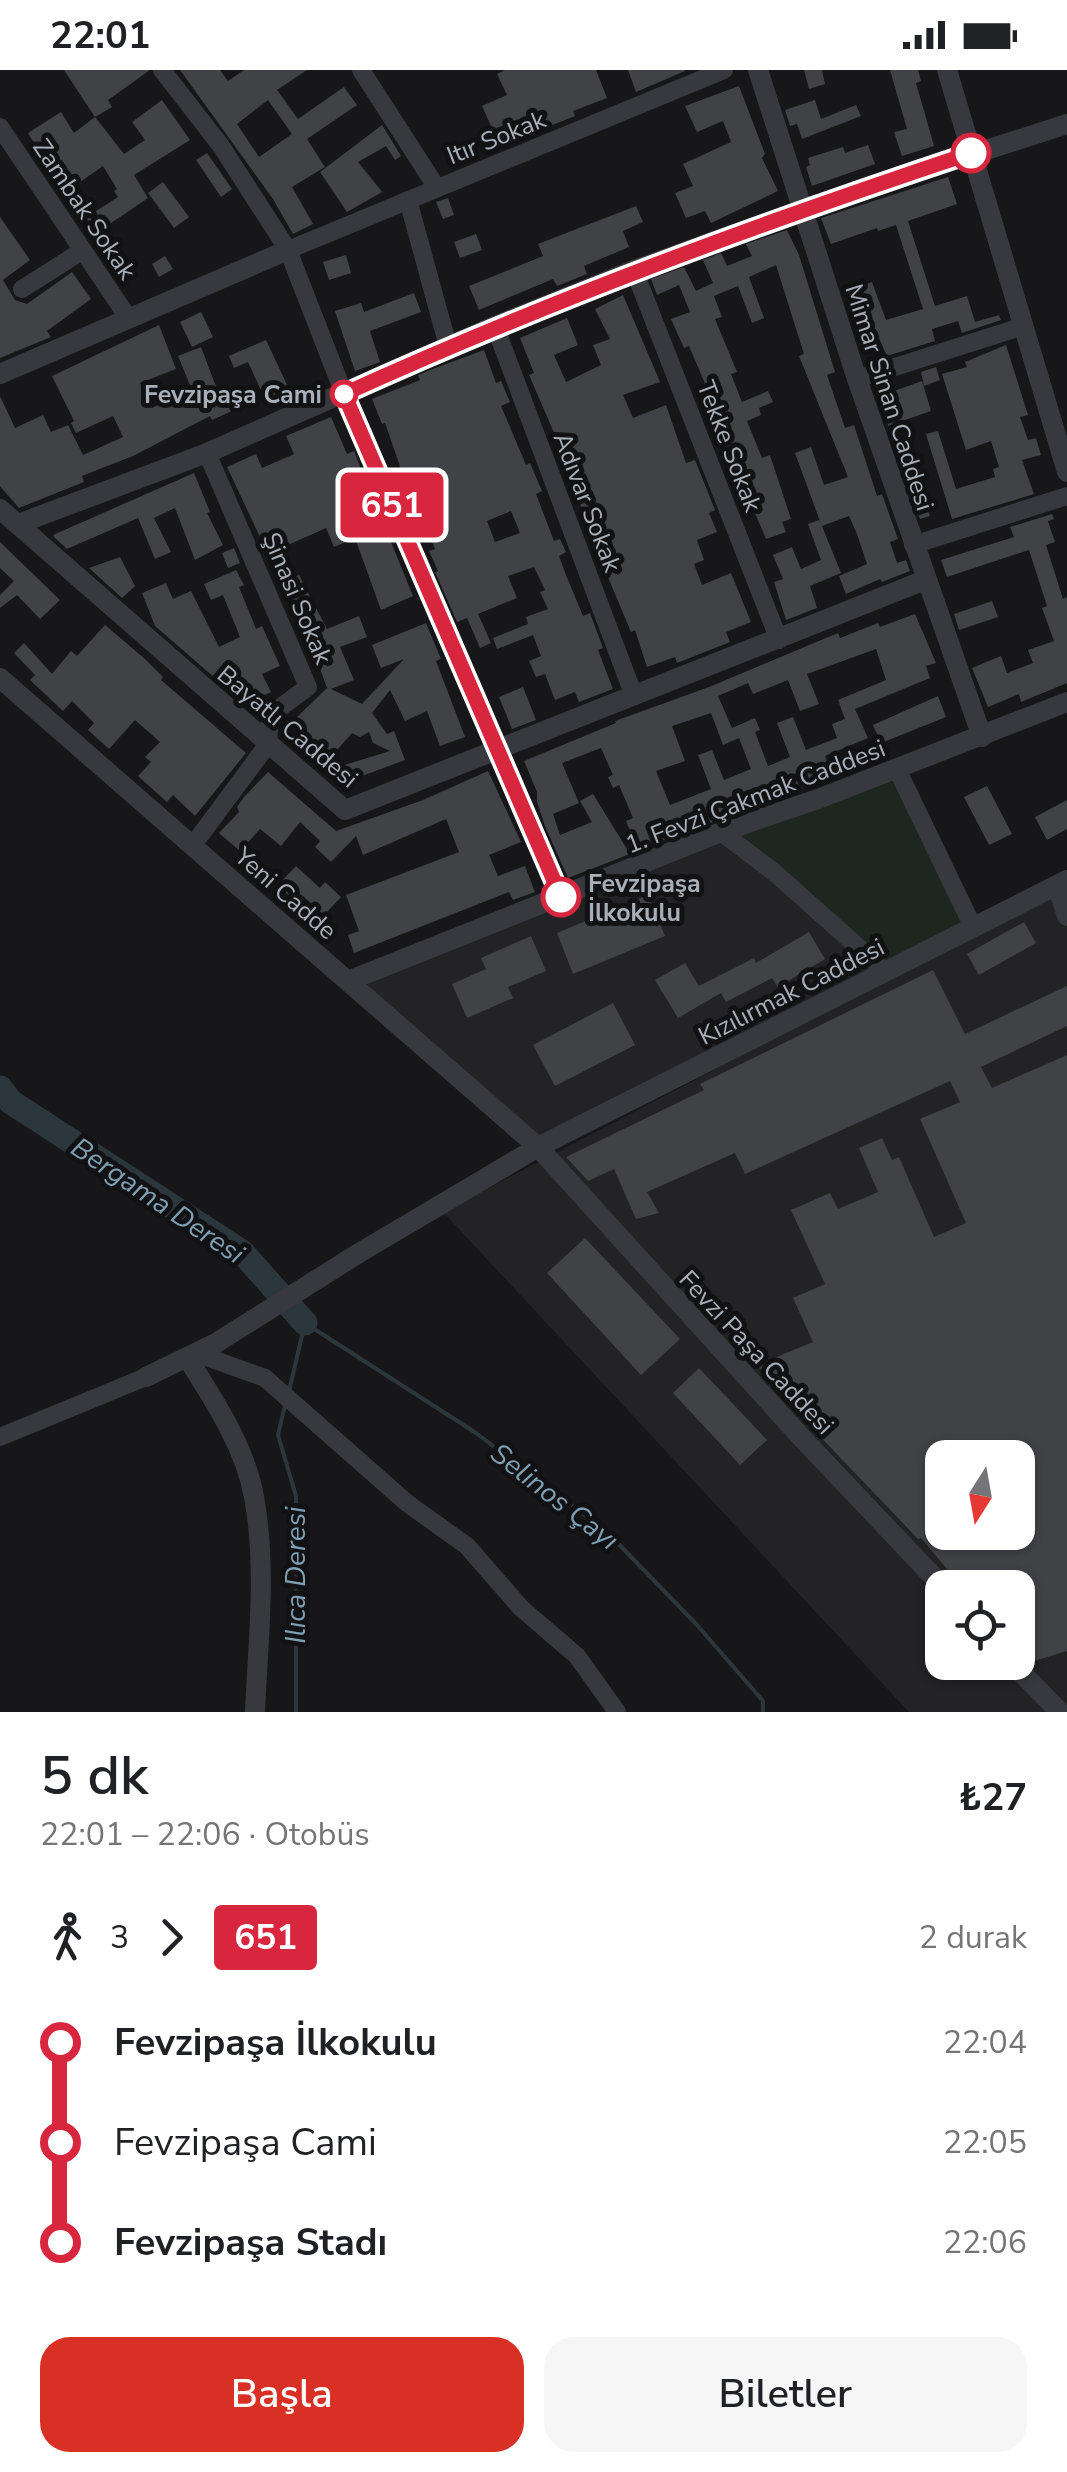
<!DOCTYPE html>
<html lang="tr">
<meta charset="utf-8">
<style>
body{margin:0;font-family:"Nunito Sans",sans-serif;background:#f6f6f6;color:#202124;height:100vh;display:flex;flex-direction:column;font-size:38px;white-space:nowrap}
*{box-sizing:border-box;margin:0}
p{font-size:32px;color:#757577}
.icon{flex:none;width:55px;height:55px;fill:none;stroke:currentColor;stroke-width:2;stroke-linecap:round;stroke-linejoin:round}
.map{position:relative;height:1642px;overflow:hidden}
.drawer{display:flex;flex-direction:column;background:#fff;flex:1}
.drawer>*{flex:none}
.badge{padding:0 20px;border-radius:8px;font-size:35px;line-height:65px}
.needle{width:65px;rotate:191deg}
.tools{position:absolute;left:925px;top:1370px;display:grid;gap:20px}
.tools a{display:grid;place-items:center;width:110px;height:110px;border-radius:20px;background:#fff;box-shadow:0 2px 8px #0004;font-size:50px}
.map>.badge{position:absolute;translate:-50% -50%;box-shadow:0 0 0 5px #fff}
.legs{display:flex;align-items:center;gap:15px;height:110px;padding:0 40px;font-size:32px}
.legs p{margin-inline-start:auto}
.head{display:flex;align-items:center;justify-content:space-between;height:170px;padding:0 40px}
h1{font-size:55px;font-weight:600;line-height:75px}
.button{display:flex;gap:20px;margin-top:auto;padding:20px 40px}
.button a{flex:1;height:115px;border-radius:30px;background:#d93025;color:#fff;font-size:40px;font-weight:600;line-height:115px;text-align:center}
.button a+a{background:#f6f6f6;color:#202124}
ul{padding:0 40px;list-style:none}
li{display:flex;align-items:center;gap:35px;height:100px;font-size:38px}
li i{display:grid;place-items:center;width:15px;height:100%;margin:0 12px;background:currentColor}
li i::after{content:'';width:25px;height:25px;margin:-12px;border:8px solid;border-radius:50%;background:#fff}
li p{margin-inline-start:auto}
li:first-child i{background:linear-gradient(#0000 50%,currentColor 0)}
li:last-child i{background:linear-gradient(currentColor 50%,#0000 0)}
.status{display:flex;justify-content:space-between;align-items:center;height:70px;padding:0 50px;background:#fff;direction:ltr}
.status svg{height:28px;fill:currentColor}
.map>svg:first-child{display:block}
.built{fill:#232326;fill-rule:evenodd}
.green{fill:#1e271f}
.lines{fill:none;stroke-linecap:round;stroke-linejoin:round}
.stream{stroke:#2c373d;stroke-width:4}
.river{stroke:#2c373d;stroke-width:25}
.building{fill:#414246;fill-rule:evenodd}
.minor{stroke:#38393e;stroke-width:18}
.tertiary{stroke:#38393e;stroke-width:20}
.line-1-casing{stroke:#fff;stroke-width:22}
.line-1{stroke:#d7263d;stroke-width:15}
.stop-1-dot{fill:#fff;stroke:#d7263d;stroke-width:5}
.labels{text-anchor:middle;stroke-width:10;stroke-linejoin:round;paint-order:stroke}
.street-label{font-size:25px;fill:#a8afb9;stroke:#121214}
.stop-label{font-size:25px;font-weight:bold;fill:#a8afb9;stroke:#121214;text-anchor:end}
.water-label{font-size:28px;font-style:italic;fill:#7ea0b5;stroke:#121214}
</style>
<div class="status"><b>22:01</b><svg viewBox="0 0 49 12"><path d="M0 12V9h3v3zM5 12V6h3v6zM10 12V3h3v9zM15 12V0h3v12zM26 1h20v11H26zM47 4h2v5h-2z"/></svg></div>
<div class="map">
<svg width="1067" height="1642" viewBox="0 0 1067 1642">
<rect width="100%" height="100%" fill="#171719"/>
<g class="built">
<polygon points="721,762 885,901 538,1077 348,911"/>
<path d="M1067 820V1642H909L443 1142 897 904ZM942 1388H1018V1462H942ZM942 1518H1018V1592H942Z"/>
</g>
<polygon class="green" points="897,699 973,857 885,901 721,762"/>
<g class="lines">
<g class="stream">
<polyline points="289,1321 305,1253 476,1363 607,1462 697,1555 763,1631 763,1642"/>
<polyline points="285,1335 278,1365 296,1426 296,1642"/>
</g>
<polyline class="river" points="0,1018 11,1032 242,1182 305,1253"/>
</g>
<g class="building">
<polygon points="64,0 150,0 108,30 112,37 95,47"/>
<path d="M180 0H220L228 11 244 0H307L277 20 298 49 344 17 357 35 307 69 325 97 292 117 313 154 293 164 273 129ZM268 30 292 64 259 87 237 54Z"/>
<polygon points="505,0 596,0 607,28 573,41 575,46 500,76 482,36 507,25 497,4"/>
<polygon points="628,0 685,0 685,1 636,22"/>
<polygon points="804,0 822,0 825,14 809,19"/>
<polygon points="890,0 918,0 921,11 916,13 934,76 902,86 894,62 907,59"/>
<polygon points="739,16 765,84 762,88 778,121 711,153 705,141 686,148 675,123 693,116 683,94 731,72 723,51 697,62 685,36"/>
<polygon points="162,30 190,70 134,105 148,128 92,166 82,150 118,127 114,121 117,119 103,96 63,124 28,63 61,42 74,63 95,47 124,84 145,70 132,52"/>
<polygon points="815,30 821,49 856,35 861,46 802,69 797,54 790,56 785,40"/>
<polygon points="382,55 401,86 395,90 386,76 358,92 382,122 347,142 320,102"/>
<polygon points="868,75 875,94 812,116 806,97 810,95 808,88 843,77 845,83"/>
<polygon points="207,83 232,119 221,127 196,90"/>
<polygon points="948,107 957,134 908,151 935,236 967,226 975,252 999,245 1001,250 962,263 958,251 932,259 935,271 887,286 856,218 872,212 886,250 923,239 896,155 878,161 877,158 831,174 821,148"/>
<polygon points="163,112 189,147 174,158 148,123"/>
<polygon points="448,128 454,145 443,149 436,132"/>
<polygon points="636,136 643,152 623,161 629,177 584,196 587,204 557,216 553,209 479,240 469,216 543,186 538,174"/>
<polygon points="0,147 30,190 3,210 15,230 27,234 72,202 91,229 47,261 51,267 0,288"/>
<polygon points="787,160 799,185 835,302 827,305 845,358 854,355 877,426 882,424 898,469 890,472 897,493 906,490 910,501 882,512 880,509 846,524 839,506 867,494 857,464 849,446 822,456 841,503 810,516 817,538 786,550 774,512 783,509 773,485 792,477 801,499 821,490 808,454 819,450 821,454 795,383 811,377 824,415 848,407 799,286 804,284 776,195 749,207 764,248 752,253 738,216 714,226 722,247 715,249 737,302 731,304 742,332 768,321 773,332 759,338 761,345 747,351 762,388 770,385 791,449 782,452 786,462 766,469 746,422 740,424 703,326 709,323 689,276 684,278 671,249 690,242 679,215 657,225 651,209 684,197 696,221 713,213 703,190 721,183 727,196 752,186 746,174"/>
<polygon points="476,164 482,180 460,188 454,172"/>
<polygon points="346,185 351,203 329,210 323,192"/>
<polygon points="165,186 173,199 159,207 152,194"/>
<polygon points="414,223 421,242 370,261 380,292 355,301 335,241 361,233 364,242"/>
<polygon points="623,225 660,312 623,325 633,348 666,335 686,393 695,390 715,440 709,443 717,462 697,470 704,490 694,494 702,515 731,503 751,552 726,562 730,572 677,593 675,587 647,597 635,560 631,562 594,474 601,471 588,442 584,444 569,407 566,408 557,380 561,379 529,305 534,303 520,268 567,248 578,275 554,285 566,312 601,295 593,275 610,269 595,239"/>
<polygon points="201,242 213,267 192,277 180,252"/>
<polygon points="159,255 176,299 140,313 152,338 192,320 178,286 201,277 218,322 231,316 241,337 212,350 210,346 133,386 82,406 84,412 19,438 0,416 0,326 15,358 43,345 51,362 68,355 83,385 123,367 113,346 76,363 71,353 74,351 52,306"/>
<polygon points="266,270 289,319 265,329 248,292 234,298 229,286"/>
<polygon points="1006,275 1028,345 1020,347 1028,370 1036,368 1041,385 1022,390 1034,424 952,449 926,364 938,361 956,419 995,407 993,399 999,397 991,371 966,380 942,304 967,297 965,292"/>
<path d="M484 280 496 313 501 311 510 332 501 336 526 395 530 393 542 421 536 424 554 471 560 469 566 482 559 486 566 505 583 546 590 543 603 578 598 580 613 619 579 632 575 622 555 630 545 604 536 607 529 591 541 586 533 565 497 579 493 568 528 554 526 547 548 539 540 522 545 520 534 497 508 506 517 528 478 544 491 573 480 578 467 548 457 552 435 502 438 501 429 481 435 479 416 430 412 431 385 353 382 354 372 329 420 310 418 305 430 300ZM511 441 520 463 495 472 487 451Z"/>
<polygon points="936,297 940,310 924,316 921,302"/>
<polygon points="922,311 931,341 888,356 886,324"/>
<polygon points="331,347 347,384 354,381 413,526 381,540 355,468 334,477 326,458 268,484 227,397 256,384 262,398 294,384 286,366"/>
<polygon points="904,370 930,446 920,449 894,373"/>
<polygon points="194,403 210,442 207,443 223,475 195,490 175,438 154,448 171,482 155,489 138,448 67,479 55,468 53,465"/>
<polygon points="1052,444 1054,449 1048,451 1055,472 1046,475 1063,529 1067,527 1067,613 1021,632 1019,624 988,637 972,598 1001,586 1007,603 1033,593 1028,580 1054,571 1042,538 1047,536 1029,480 947,507 941,490 1014,467 1010,457"/>
<polygon points="0,472 60,530 40,549 17,525 0,538 0,525 14,511 0,498"/>
<polygon points="234,478 240,493 228,498 222,483"/>
<polygon points="120,487 135,516 122,528 89,498"/>
<polygon points="236,500 244,515 239,517 256,559 262,556 280,596 262,604 271,622 248,632 233,599 215,608 155,556 142,523 166,513 173,529 191,521 219,577 240,567 223,525 211,530 204,514"/>
<polygon points="299,505 327,559 359,546 367,567 340,577 354,610 331,619 362,634 404,589 381,598 372,575 426,553 441,589 436,591 465,667 440,676 427,641 405,651 390,620 372,643 387,664 394,661 405,690 343,713 338,697 390,681 373,673 369,662 360,667 352,663 337,680 318,691 303,680 306,657 296,648 327,618 298,538 295,539 283,513"/>
<polygon points="992,531 998,547 959,560 954,544"/>
<path d="M915 544 936 593 926 596 930 608 855 639 868 668 825 686 833 707 638 780 626 751 633 748 619 715 613 718 608 707 613 705 601 678 562 693 579 733 553 744 560 765 592 752 580 731 593 724 630 784 568 808 545 756 537 732V722L524 691 616 653 615 651 709 617 838 563 840 568 878 553 880 557ZM876 579 886 610 838 630 845 649 832 654 837 668 806 680 793 647 777 653 790 687 768 696 755 662 760 660 755 648 732 658 718 626 748 613 753 624 788 610 800 641 819 634 807 604ZM711 643 723 675 739 668 751 699 724 710 712 680 698 685 711 719 670 735 656 701 685 691 672 656Z"/>
<polygon points="105,555 145,589 163,607 161,610 246,683 195,746 173,725 167,732 138,706 151,692 145,687 160,672 135,650 109,679 88,660 94,653 72,631 63,641 30,610 35,605 14,583 24,573 52,604 71,581 77,586"/>
<polygon points="523,617 536,650 512,659 499,627"/>
<polygon points="938,626 946,647 881,673 873,655"/>
<polygon points="488,701 521,772 489,785 498,806 525,796 535,822 513,830 509,822 354,883 348,865 359,861 346,825 459,782 446,749 363,785 356,766 331,792 315,777 320,771 300,752 281,776 260,759 240,781 219,763 239,742 237,737 244,727 268,702 336,761 423,730"/>
<polygon points="987,716 1012,764 989,775 964,727"/>
<polygon points="1067,730 1067,759 1047,770 1035,747"/>
<polygon points="296,796 320,818 325,812 341,827 324,845 303,826 297,833 278,815"/>
<polygon points="648,825 665,866 573,904 557,863"/>
<polygon points="1024,852 1036,873 979,905 967,884"/>
<polygon points="809,862 825,889 778,917 772,908 726,932 721,923 678,948 655,910 685,893 699,916 754,888 756,893"/>
<polygon points="531,866 546,901 508,917 513,928 467,948 452,914 486,899 481,888"/>
<path d="M933 900 965 964 1067 916V956L981 997 992 1018 1067 985V1581L1031 1592 1018 1578V1518H963L921 1468 918 1469 811 1357 757 1295 813 1272 793 1228 825 1214 791 1140 830 1123 838 1139 878 1122 859 1078 882 1068 892 1090 899 1087 934 1167 966 1153 920 1049 960 1032 950 1011 745 1104 735 1083 647 1122 659 1143 636 1149 614 1099 588 1111 566 1087 704 1020 700 1014ZM942 1388H1018V1462H981L942 1479Z"/>
<polygon points="613,933 635,975 555,1016 533,975"/>
<polygon points="585,1168 680,1269 641,1305 547,1203"/>
<polygon points="699,1298 767,1370 740,1395 673,1323"/>
</g>
<g class="lines">
<g class="minor">
<polyline points="162,0 221,76 288,180 344,324 561,827"/>
<polyline points="361,0 437,118"/>
<polyline points="0,57 129,249"/>
<polyline points="408,130 448,276"/>
<polyline points="288,180 724,0"/>
<polyline points="634,200 779,570"/>
<polyline points="22,219 82,181"/>
<polyline points="495,256 634,626"/>
<polyline points="857,309 1024,256"/>
<polyline points="913,475 1067,426"/>
<polyline points="897,699 973,857"/>
<polyline points="721,762 775,803 885,901"/>
<polyline points="193,775 268,674 270,645 308,617 207,383"/>
<polyline points="198,1284 265,1308 407,1433 467,1476 521,1538 577,1586 617,1642"/>
<polyline points="0,1367 146,1307"/>
</g>
<g class="tertiary">
<polyline points="758,0 857,309 982,667"/>
<polyline points="947,0 1067,402"/>
<polyline points="0,304 288,180"/>
<polyline points="0,439 345,740 925,510"/>
<polyline points="18,454 207,383 495,256 634,200 801,140 1067,54"/>
<polyline points="0,608 538,1077 801,1367 944,1518"/>
<polyline points="1057,815 1067,846"/>
<polyline points="348,911 721,762 818,729 1067,632"/>
<path d="M188 1289C215 1332 245 1377 254 1427 267 1497 258 1571 255 1642"/>
<polyline points="146,1307 216,1273 359,1183 538,1077 1067,810"/>
<polyline points="1011,1592 1060,1642"/>
</g>
</g>
<g class="lines">
<g class="line-1-casing">
<path id="line-1" d="M561 827 344 324C551 230 755 155 971 83"/>
</g>
<use href="#line-1" class="line-1"/>
</g>
<g class="stop-1-dot">
<circle cx="971" cy="83" r="18"/>
<circle cx="344" cy="324" r="12"/>
<circle cx="561" cy="827" r="18"/>
</g>
<g class="labels">
<g class="street-label">
<text transform="translate(496 67) rotate(-22)" y="9">Itır Sokak</text>
<text transform="translate(85 139) rotate(56)" y="9">Zambak Sokak</text>
<text transform="translate(890 327) rotate(72)" y="9">Mimar Sinan Caddesi</text>
<text transform="translate(730 376) rotate(69)" y="9">Tekke Sokak</text>
<text transform="translate(588 432) rotate(69)" y="9">Adıvar Sokak</text>
<text transform="translate(298 528) rotate(67)" y="9">Şinasi Sokak</text>
<text transform="translate(288 656) rotate(40)" y="9">Bayatlı Caddesi</text>
<text transform="translate(755 726) rotate(-21)" y="9">1. Fevzi Çakmak Caddesi</text>
<text transform="translate(286 823) rotate(41)" y="9">Yeni Cadde</text>
<text transform="translate(791 921) rotate(-27)" y="9">Kızılırmak Caddesi</text>
<text transform="translate(757 1282) rotate(47)" y="9">Fevzi Paşa Caddesi</text>
</g>
<g class="stop-label">
<text x="322" y="333">Fevzipaşa Cami</text>
<text x="588" y="822" text-anchor="start">Fevzipaşa<tspan x="588" dy="29">İlkokulu</tspan></text>
</g>
<g class="water-label">
<text transform="translate(158 1130) rotate(34)" y="10">Bergama Deresi</text>
<text transform="translate(555 1426) rotate(38)" y="10">Selinos Çayı</text>
<text transform="translate(295 1505) rotate(-90)" y="10">Ilıca Deresi</text>
</g>
</g>
</svg>
<div class="tools">
<a><svg class="needle" viewBox="-14 -14 28 28"><path d="M0-13l5 13h-10z" fill="#e53935"/><path d="M0 13l5-13h-10z" fill="#757577"/></svg></a>
<a><svg class="icon" aria-label="locate" viewBox="0 0 24 24"><circle cx="12" cy="12" r="6"/><path d="M12 2v4M12 18v4M2 12h4M18 12h4"/></svg></a>
</div>
<b class="badge" style="left:392px;top:435px;background:#d7263d;color:#fff">651</b>
</div>
<section class="drawer">
<div class="head"><div><h1>5 dk</h1><p>22:01 – 22:06 · Otobüs</p></div><b>₺27</b></div>
<div class="legs"><svg class="icon" aria-label="walk" viewBox="0 0 24 24"><circle cx="13" cy="4" r="2"/><path d="M13 8l-2 6 4 7M11 14l-3 7M7 12l3-4h3l4 4"/></svg>3<svg class="icon" aria-label="forward" viewBox="0 0 24 24"><path d="M9 5l7 7-7 7"/></svg><b class="badge" style="background:#d7263d;color:#fff">651</b><p>2 durak</p></div>
<ul>
<li><i style="color:#d7263d"></i><b>Fevzipaşa İlkokulu</b><p>22:04</p></li>
<li><i style="color:#d7263d"></i><span>Fevzipaşa Cami</span><p>22:05</p></li>
<li><i style="color:#d7263d"></i><b>Fevzipaşa Stadı</b><p>22:06</p></li>
</ul>
<div class="button"><a>Başla</a><a>Biletler</a></div>
</section>
